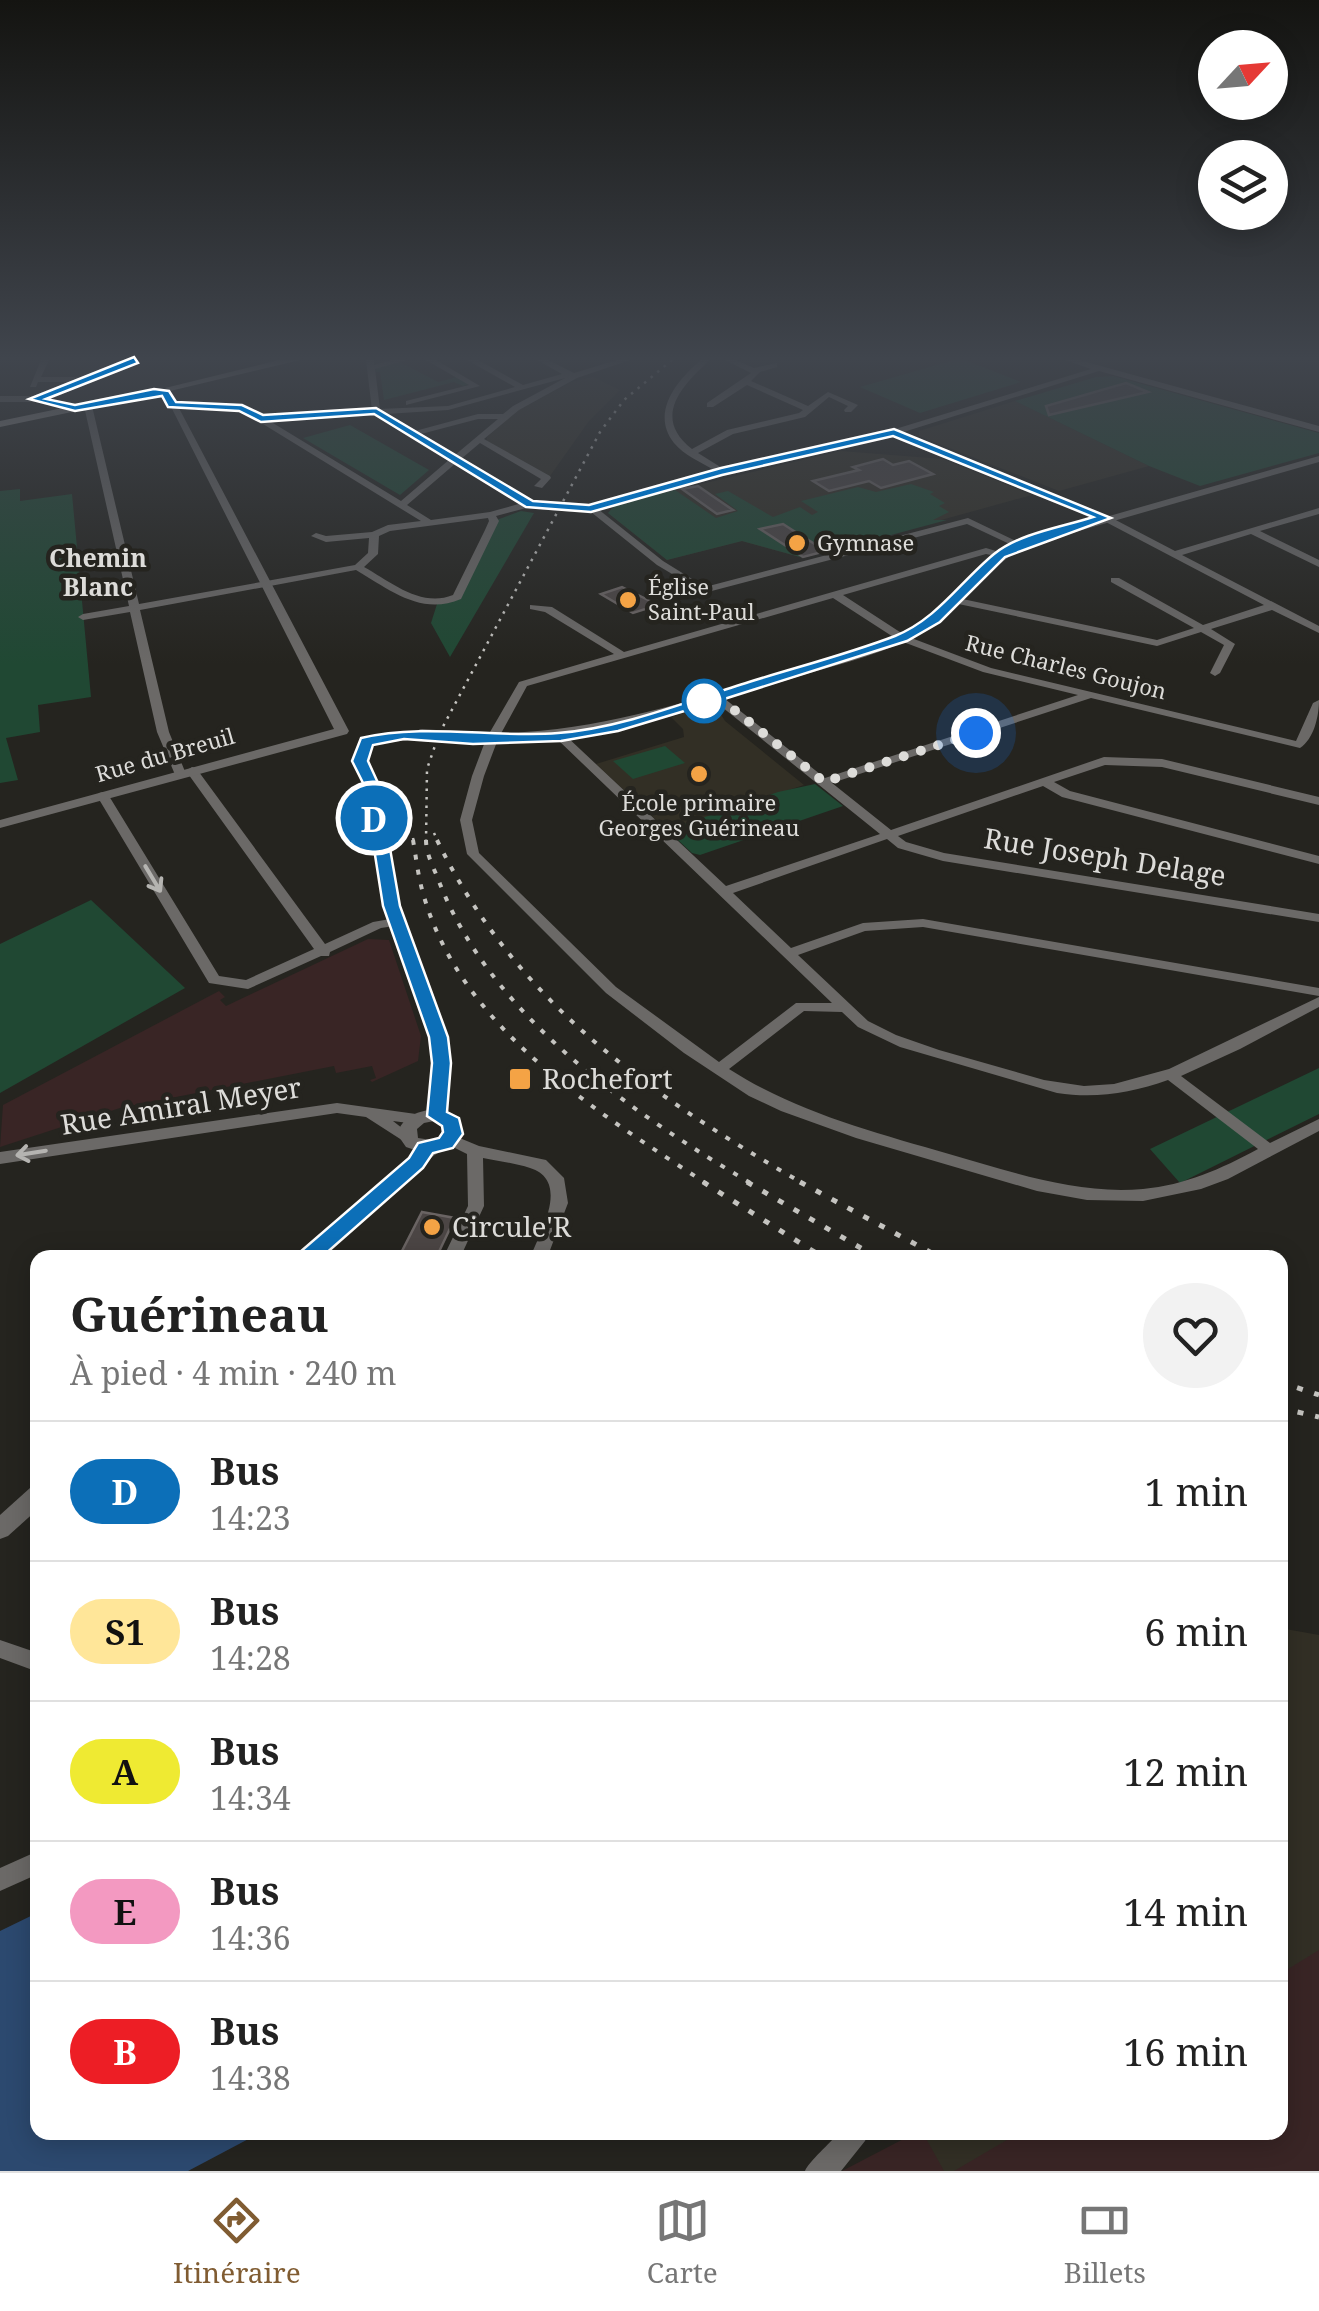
<!DOCTYPE html>
<html lang="fr">
<meta charset="utf-8">
<style>
body{margin:0;font-family:"Noto Serif",serif;background:#f2f2f2;color:#222;height:100vh;display:flex;flex-direction:column;font-size:38px;white-space:nowrap}
*{box-sizing:border-box;margin:0}
p{font-size:32px;color:#767676}
.icon{flex:none;width:55px;height:55px;fill:none;stroke:currentColor;stroke-width:2;stroke-linecap:round;stroke-linejoin:round}
.map{position:relative;flex:1;overflow:hidden}
.panel{position:absolute;left:30px;top:1250px;width:1258px;height:890px;display:flex;flex-direction:column;background:#fff;border-radius:20px;box-shadow:0 5px 25px #0003}
.panel>*{flex:none}
.badge{padding:0 20px;border-radius:32px;font-size:35px;line-height:65px}
.needle{width:65px;rotate:64deg}
.tools{position:absolute;left:1198px;top:30px;display:grid;gap:20px}
.tools a{display:grid;place-items:center;width:90px;height:90px;border-radius:50%;background:#fff;box-shadow:0 5px 25px #0003;font-size:50px}
.you{position:absolute;width:50px;height:50px;margin:-25px;border:8px solid #fff;border-radius:50%;background:#1a73e8;box-shadow:0 0 0 15px #1a73e833}
.map>.badge{position:absolute;translate:-50% -50%;box-shadow:0 0 0 5px #fff}
.round{display:grid;place-items:center;flex:none;width:105px;height:105px;border-radius:52px;background:#f2f2f2}
.headline{display:flex;align-items:center;justify-content:space-between;height:170px;padding:0 40px}
h1{font-size:48px;font-weight:700;line-height:75px}
ul{padding:0;list-style:none}
li{display:flex;align-items:center;gap:30px;height:140px;padding:0 40px;border-top:2px solid #e0e0e0}
li div{flex:1}
li b{display:block;font-size:38px}
li em{font-style:normal}
li .badge{min-width:110px;font-weight:700;text-align:center}
.dock{display:flex;justify-content:space-around;align-items:center;height:140px;border-top:2px solid #e0e0e0;background:#fff;font-size:28px;color:#767676}
.dock a{display:grid;justify-items:center;gap:5px}
.dock .current{color:#805c32}
.map>svg:first-child{display:block}
.industrial{fill:#392525}
.built{fill:#322f25}
.green{fill:#204833}
.water{fill:#2c496f}
.building{fill:#4c4645;stroke:#6a6463;stroke-width:2.5}
.lines{fill:none;stroke-linecap:round;stroke-linejoin:round}
.minor{fill:#6b6967;fill-rule:evenodd}
.tertiary{fill:#6b6967;fill-rule:evenodd}
.secondary{fill:#94908d;fill-rule:evenodd}
.rail-far2{stroke:#c5c4c0;stroke-width:2.5;stroke-dasharray:2.5 6;stroke-linecap:butt}
.rail-far1{stroke:#c5c4c0;stroke-width:4;stroke-dasharray:5 10;stroke-linecap:butt}
.rail{stroke:#c5c4c0;stroke-width:5;stroke-dasharray:6 12;stroke-linecap:butt}
.minor-bridge{stroke:#6b6967;stroke-width:9}
.tertiary-bridge{stroke:#6b6967;stroke-width:12}
.oneway{stroke:#b5b4b1}
.line{fill:#0c6fb8;stroke:#fff;stroke-width:2.5}
.walk{stroke:#dddcd9;stroke-width:10;stroke-dasharray:0 18}
.poi-dot{fill:#f4a345;stroke:#25241f;stroke-width:4}
.stop-dot{fill:#fff;stroke:#0c6fb8;stroke-width:5}
.labels{text-anchor:middle;stroke-width:9;stroke-linejoin:round;paint-order:stroke}
.far-poi-label{font-size:22px;fill:#dddcd9;stroke:#25241f;text-anchor:start}
.far-street-label{font-size:22px;fill:#dddcd9;stroke:#25241f}
.far-neighbourhood-label{font-size:25px;font-weight:bold;fill:#dddcd9;stroke:#25241f}
.street-label{font-size:28px;fill:#dddcd9;stroke:#25241f}
.poi-label{font-size:28px;fill:#dddcd9;stroke:#25241f;text-anchor:start}
</style>
<div class="map">
<svg width="1319" height="2171" viewBox="0 0 1319 2171">
<rect width="100%" height="100%" fill="#25241f"/>
<g class="industrial">
<polygon points="368,939 389,940 421,1036 418,1061 372,1082 370,1080 376,1078 372,1066 336,1073 334,1066 120,1108 0,1147 3,1105 219,991 225,997 220,1000 226,1006"/>
<polygon points="1319,1924 1319,2171 842,2171 915,2133 1280,2132 1280,1944"/>
</g>
<g class="built">
<polygon points="593,377 620,390 589,421 550,476 487,441 487,437 517,411 571,382"/>
<polygon points="1015,401 1149,466 1059,491 919,436 919,431"/>
<polygon points="841,451 943,459 1032,495 803,558 742,541 667,560 608,513 616,504"/>
<polygon points="717,703 726,711 720,713 725,721 804,785 667,830 596,764 684,737 683,729 671,717"/>
<polygon points="1280,1628 1319,1635 1319,1950 1280,1974"/>
<polygon points="923,2133 1019,2133 954,2171 944,2171"/>
</g>
<g class="green">
<polygon points="954,360 965,360 1021,382 920,413 860,387"/>
<polygon points="400,362 438,382 457,377 470,384 463,386 454,382 384,400 380,372 375,372 376,368"/>
<polygon points="1113,376 1319,433 1319,453 1200,486 1149,466 1015,401 1096,377"/>
<polygon points="350,425 429,470 400,495 303,438"/>
<polygon points="911,484 934,492 930,494 945,503 939,506 949,512 933,520 947,520 835,550 832,548 842,544 821,548 783,524 762,529 804,558 742,541 667,560 608,513 616,504 675,490 716,518 738,511 715,494 728,491 773,517 800,507 812,515 818,512 801,501 858,487 876,492"/>
<polygon points="20,489 20,501 72,494 91,697 38,705 40,732 6,738 18,780 0,783 0,491"/>
<polygon points="521,511 534,513 450,657 431,623 437,604 451,602 494,521"/>
<polygon points="665,746 685,763 633,779 613,761"/>
<polygon points="815,784 843,806 700,855 692,853 667,830 778,792"/>
<polygon points="91,900 185,988 0,1093 0,944"/>
<polygon points="1319,1068 1319,1114 1180,1183 1150,1149"/>
</g>
<polygon class="water" points="37,1913 38,2132 260,2133 188,2171 0,2171 0,1931"/>
<g class="building">
<polygon points="1126,383 1148,392 1049,415 1046,406"/>
<polygon points="883,459 893,465 909,461 933,474 881,488 869,481 829,491 813,481 859,470 853,467"/>
<polygon points="698,486 711,495 733,510 717,514 682,489"/>
<polygon points="783,524 797,533 826,551 803,557 760,529"/>
<polygon points="622,587 650,601 655,606 633,613 601,594"/>
<polygon points="422,1212 455,1218 436,1258 401,1253"/>
</g>
<g class="lines">
<g class="minor">
<polygon points="41,360 49,360 41,377 83,377 126,360 138,360 35,401 31,399 32,397 72,382 38,382 36,387 30,387"/>
<path d="M366 360H374V365L392 360H407L375 369 380 409 448 406 515 387 467 360H478L523 385 562 374 537 360H548L574 373 617 360H630L577 378 519 410 484 439 550 476 551 478 542 488 534 486 541 479 480 443 461 459 532 501 548 505 543 508 530 507 496 516 499 521 461 599C421 616 390 590 356 570L140 610 169 732 186 774 184 777H176L157 732 130 612 83 620 78 617 83 614 129 606 84 406 88 404 92 406 139 604 355 565 368 553 369 538 326 542 311 536 316 533 326 536 372 532 388 525 421 521 240 410 172 407 168 405 172 403 242 406 260 416 372 410ZM565 378 513 406 503 414H478L415 431 386 414 448 410ZM376 414 450 459 401 501 268 420ZM478 419H498L455 455 421 434ZM456 463 522 503 490 512 431 520 407 505ZM488 518 489 521 485 530 453 595C421 608 391 582 364 567L378 554 379 536 390 531Z"/>
<polygon points="426,360 436,360 480,386 406,405 406,401 469,385"/>
<path d="M701 360H710C681 386 652 418 692 449L727 430 799 413 803 410 747 385 713 407H707V403L751 373 725 360H736L754 368 777 363V367L760 372 751 381 808 406 828 392 858 405 851 412H845L844 410 848 406 829 397 805 417 733 434 698 453 722 468 892 430 1091 369 1065 360H1079L1319 426V432L1099 371 897 434 723 473 598 509 663 561 705 587 968 518 1024 545 1016 547 967 524 704 593 657 565 586 508 714 470C700 462 684 455 674 443 650 413 677 380 701 360Z"/>
<polygon points="938,451 944,451 1108,516 1175,551 1319,508 1319,514 1260,531 1319,560 1319,567 1251,534 1182,555 1319,626 1319,633 1272,610 1211,629 1235,644 1220,673 1215,676 1210,673 1224,645 1201,632 1157,646 949,602 948,600 953,597 1157,640 1194,628 1111,582 1111,578 1119,578 1203,625 1264,605 1102,520 938,455"/>
<path d="M986 548 1006 554 1001 557 986 554 843 595 906 636 991 668 1296 741 1313 703 1319 700C1319 716 1314 739 1300 748L1091 698 832 783 891 830 1104 757 1162 759 1319 797V805L1162 767 1105 765 1054 782 1070 791 1319 856V864L1062 797 1043 786 898 836 906 842 944 853 1319 914V922L943 861 898 848 887 839 733 893 791 948 863 923 923 919 1319 988V996L923 927 865 931 798 955 868 1021 896 1035 939 1050 1044 1080 1084 1086 1114 1084 1169 1069 1319 997V1007L1240 1049 1181 1076 1270 1143 1319 1119V1131L1228 1179 1201 1189 1143 1201 1087 1200 1037 1191 856 1138 781 1111 749 1096 684 1053 606 993 467 854 460 820 472 776 486 739 519 682 614 654 545 612 530 609V605L552 607 624 652ZM833 598 898 640 983 672 1078 695 825 778 720 695H712V699L880 834 726 886 565 735H557V739L832 1003H796L719 1062 616 987 479 853 472 820 484 776 498 739 527 686ZM804 1011 842 1012 858 1027 900 1047 1057 1093C1096 1099 1131 1093 1168 1080L1258 1149C1221 1169 1185 1185 1143 1189 1077 1195 1012 1172 949 1154 873 1132 796 1112 729 1069Z"/>
<polygon points="192,767 196,768 325,944 373,922 396,918 403,922 401,925 381,928 330,952 329,956 321,956 248,989 209,983 97,796 99,793 103,792 109,796 219,976 246,980 314,949 186,771"/>
<polygon points="337,1103 416,1114 424,1119 416,1124 393,1121 416,1139 408,1144 366,1117 337,1113 0,1164 0,1152"/>
<path d="M450 1134 479 1146 546 1160 564 1178 568 1203 547 1258H530C540 1232 571 1181 530 1168 515 1163 498 1161 483 1158L484 1206 460 1258H443L468 1206 467 1154 445 1143 442 1139Z"/>
<polygon points="0,1640 38,1653 38,1672 0,1658"/>
<polygon points="38,1851 38,1874 0,1891 0,1868"/>
<path d="M839 2132H869L865 2141 841 2171H805C809 2161 830 2144 839 2132Z"/>
</g>
<g class="tertiary">
<polygon points="163,391 171,393 349,731 347,734 0,828 0,820 334,729"/>
<polygon points="0,396 35,396 40,399 35,402 0,402"/>
<path d="M1319 456V462L1023 547C985 570 962 609 924 631 882 656 833 665 787 680 688 710 585 748 480 743 468 742 453 743 443 737L450 733C571 739 665 709 779 674 825 660 874 650 916 626 954 604 977 565 1015 543Z"/>
<path d="M422 731 429 735 427 738 372 744 367 761 378 785 400 906 447 1037 451 1063 446 1112 460 1123C458 1158 440 1141 423 1168L320 1258H298L409 1158 415 1150 406 1147 397 1134C403 1118 412 1113 429 1110L433 1063 431 1037 384 906 364 785 353 761 361 738ZM434 1121 442 1126 441 1136 431 1140 418 1138 417 1129 424 1123Z"/>
<polygon points="38,1486 38,1509 8,1536 0,1539 0,1515 30,1488"/>
</g>
<g class="secondary">
<polygon points="279,360 300,360 170,391 165,388"/>
<polygon points="154,389 158,390 158,394 0,427 0,421"/>
</g>
<g class="rail-far2">
<polyline points="434,833 438,842"/>
<polyline points="413,838 414,842"/>
<polyline points="426,842 427,769 439,734 600,432 624,400 672,360"/>
</g>
<g class="rail-far1">
<path d="M413 840C416 857 418 876 423 893 460 1028 597 1112 707 1184"/>
<path d="M426 840C426 855 435 870 440 884 493 1018 632 1113 752 1184"/>
<path d="M437 840C516 1003 651 1096 804 1184"/>
</g>
<g class="rail">
<polyline points="703,1182 824,1258"/>
<polyline points="747,1182 878,1258"/>
<polyline points="800,1182 941,1258"/>
<polyline points="1280,1382 1319,1395"/>
<polyline points="1280,1408 1319,1417"/>
</g>
<polyline class="minor-bridge" points="543,505 570,507"/>
<polyline class="tertiary-bridge" points="422,735 450,737"/>
</g>
<defs><path id="oneway-shaft" d="M-6 0H5M1.5-3L5.5 0L1.5 3" fill="none" stroke-width="1.6" stroke-linecap="round" stroke-linejoin="round" transform="scale(2.5)"/></defs>
<g class="oneway">
<use href="#oneway-shaft" transform="translate(153 879) rotate(59)"/>
<use href="#oneway-shaft" transform="translate(31 1153) rotate(171)"/>
</g>
<linearGradient id="sky" x2="0" y2="1"><stop stop-color="#141411"/><stop offset="0.54" stop-color="#40454d"/><stop offset="1" stop-color="#40454d" stop-opacity="0"/></linearGradient>
<rect width="1319" height="664" fill="url(#sky)"/>
<path class="line" d="M134 357 138 363 46 399 75 405 154 389 169 391 176 402 242 405 263 415 376 408 533 501 589 505 721 468 894 429 1111 518 1005 557 940 622 907 641 721 700 618 731 561 741 473 744 404 739 373 745 368 761 379 785 400 906 448 1037 451 1063 447 1112 459 1118 463 1134 453 1148 433 1153 423 1168 315 1263H300L297 1258 300 1252 409 1158 418 1143 439 1138 443 1132 442 1126 427 1116 432 1063 429 1037 383 906 364 785 352 761 361 738C425 723 493 738 558 733 623 728 688 701 749 682 797 667 848 654 895 636 937 619 960 582 994 554 1020 533 1062 527 1093 517L893 436 722 475 591 512 526 507 374 414 261 422 239 411 168 407 162 396 75 411 29 399Z"/>
<g class="lines">
<polyline class="walk" points="704,701 716,697 722,700 824,782 976,733"/>
</g>
<g class="poi-dot">
<circle cx="797" cy="543" r="10"/>
<circle cx="628" cy="600" r="10"/>
<circle cx="699" cy="774" r="10"/>
<rect x="508" y="1067" width="24" height="24" rx="5"/>
<circle cx="432" cy="1227" r="10"/>
</g>
<circle class="stop-dot" cx="704" cy="701" r="20"/>
<g class="labels">
<g class="far-poi-label">
<text x="817" y="551">Gymnase</text>
<text x="648" y="595">Église<tspan x="648" dy="25">Saint-Paul</tspan></text>
<text x="699" y="811" text-anchor="middle">École primaire<tspan x="699" dy="25">Georges Guérineau</tspan></text>
</g>
<g class="far-street-label">
<text transform="translate(1066 667) rotate(14)" y="8">Rue Charles Goujon</text>
<text transform="translate(165 755) rotate(-16)" y="8">Rue du Breuil</text>
</g>
<g class="far-neighbourhood-label">
<text x="98" y="567">Chemin<tspan x="98" dy="29">Blanc</tspan></text>
</g>
<g class="street-label">
<text transform="translate(1105 857) rotate(9)" y="10">Rue Joseph Delage</text>
<text transform="translate(181 1106) rotate(-9)" y="10">Rue Amiral Meyer</text>
</g>
<g class="poi-label">
<text x="542" y="1089">Rochefort</text>
<text x="452" y="1237">Circule'R</text>
</g>
</g>
</svg>
<div class="tools">
<a><svg class="needle" viewBox="-14 -14 28 28"><path d="M0-13l5 13h-10z" fill="#e53935"/><path d="M0 13l5-13h-10z" fill="#767676"/></svg></a>
<a><svg class="icon" aria-label="layers" viewBox="0 0 24 24"><path d="M12 4l9 5-9 5-9-5zM3 14l9 5 9-5"/></svg></a>
</div>
<div class="you" style="left:976px;top:733px"></div>
<b class="badge" style="left:374px;top:818px;background:#0c6fb8;color:#fff">D</b>
<section class="panel">
<div class="headline"><div><h1>Guérineau</h1><p>À pied · 4 min · 240 m</p></div><a class="round"><svg class="icon" aria-label="heart" viewBox="0 0 24 24"><path d="M12 20l-8-8c-3-5 5-10 8-4 3-6 11-1 8 4z"/></svg></a></div>
<ul>
<li><span class="badge" style="background:#0c6fb8;color:#fff">D</span><div><b>Bus</b><p>14:23</p></div><em>1 min</em></li>
<li><span class="badge" style="background:#ffe699;color:#111">S1</span><div><b>Bus</b><p>14:28</p></div><em>6 min</em></li>
<li><span class="badge" style="background:#efea32;color:#111">A</span><div><b>Bus</b><p>14:34</p></div><em>12 min</em></li>
<li><span class="badge" style="background:#f399c1;color:#111">E</span><div><b>Bus</b><p>14:36</p></div><em>14 min</em></li>
<li><span class="badge" style="background:#ed1e25;color:#fff">B</span><div><b>Bus</b><p>14:38</p></div><em>16 min</em></li>
</ul>
</section>
</div>
<nav class="dock">
<a class="current"><svg class="icon" aria-label="directions" viewBox="0 0 24 24"><path d="M12 3l9 9-9 9-9-9zM9 14v-3h6M13 9l2 2-2 2"/></svg>Itinéraire</a>
<a><svg class="icon" aria-label="map" viewBox="0 0 24 24"><path d="M3 6l6-2 6 2 6-2v14l-6 2-6-2-6 2zM9 4v14M15 6v14"/></svg>Carte</a>
<a><svg class="icon" aria-label="tickets" viewBox="0 0 24 24"><path d="M3 7h18v10H3zM15 7v10"/></svg>Billets</a>
</nav>
